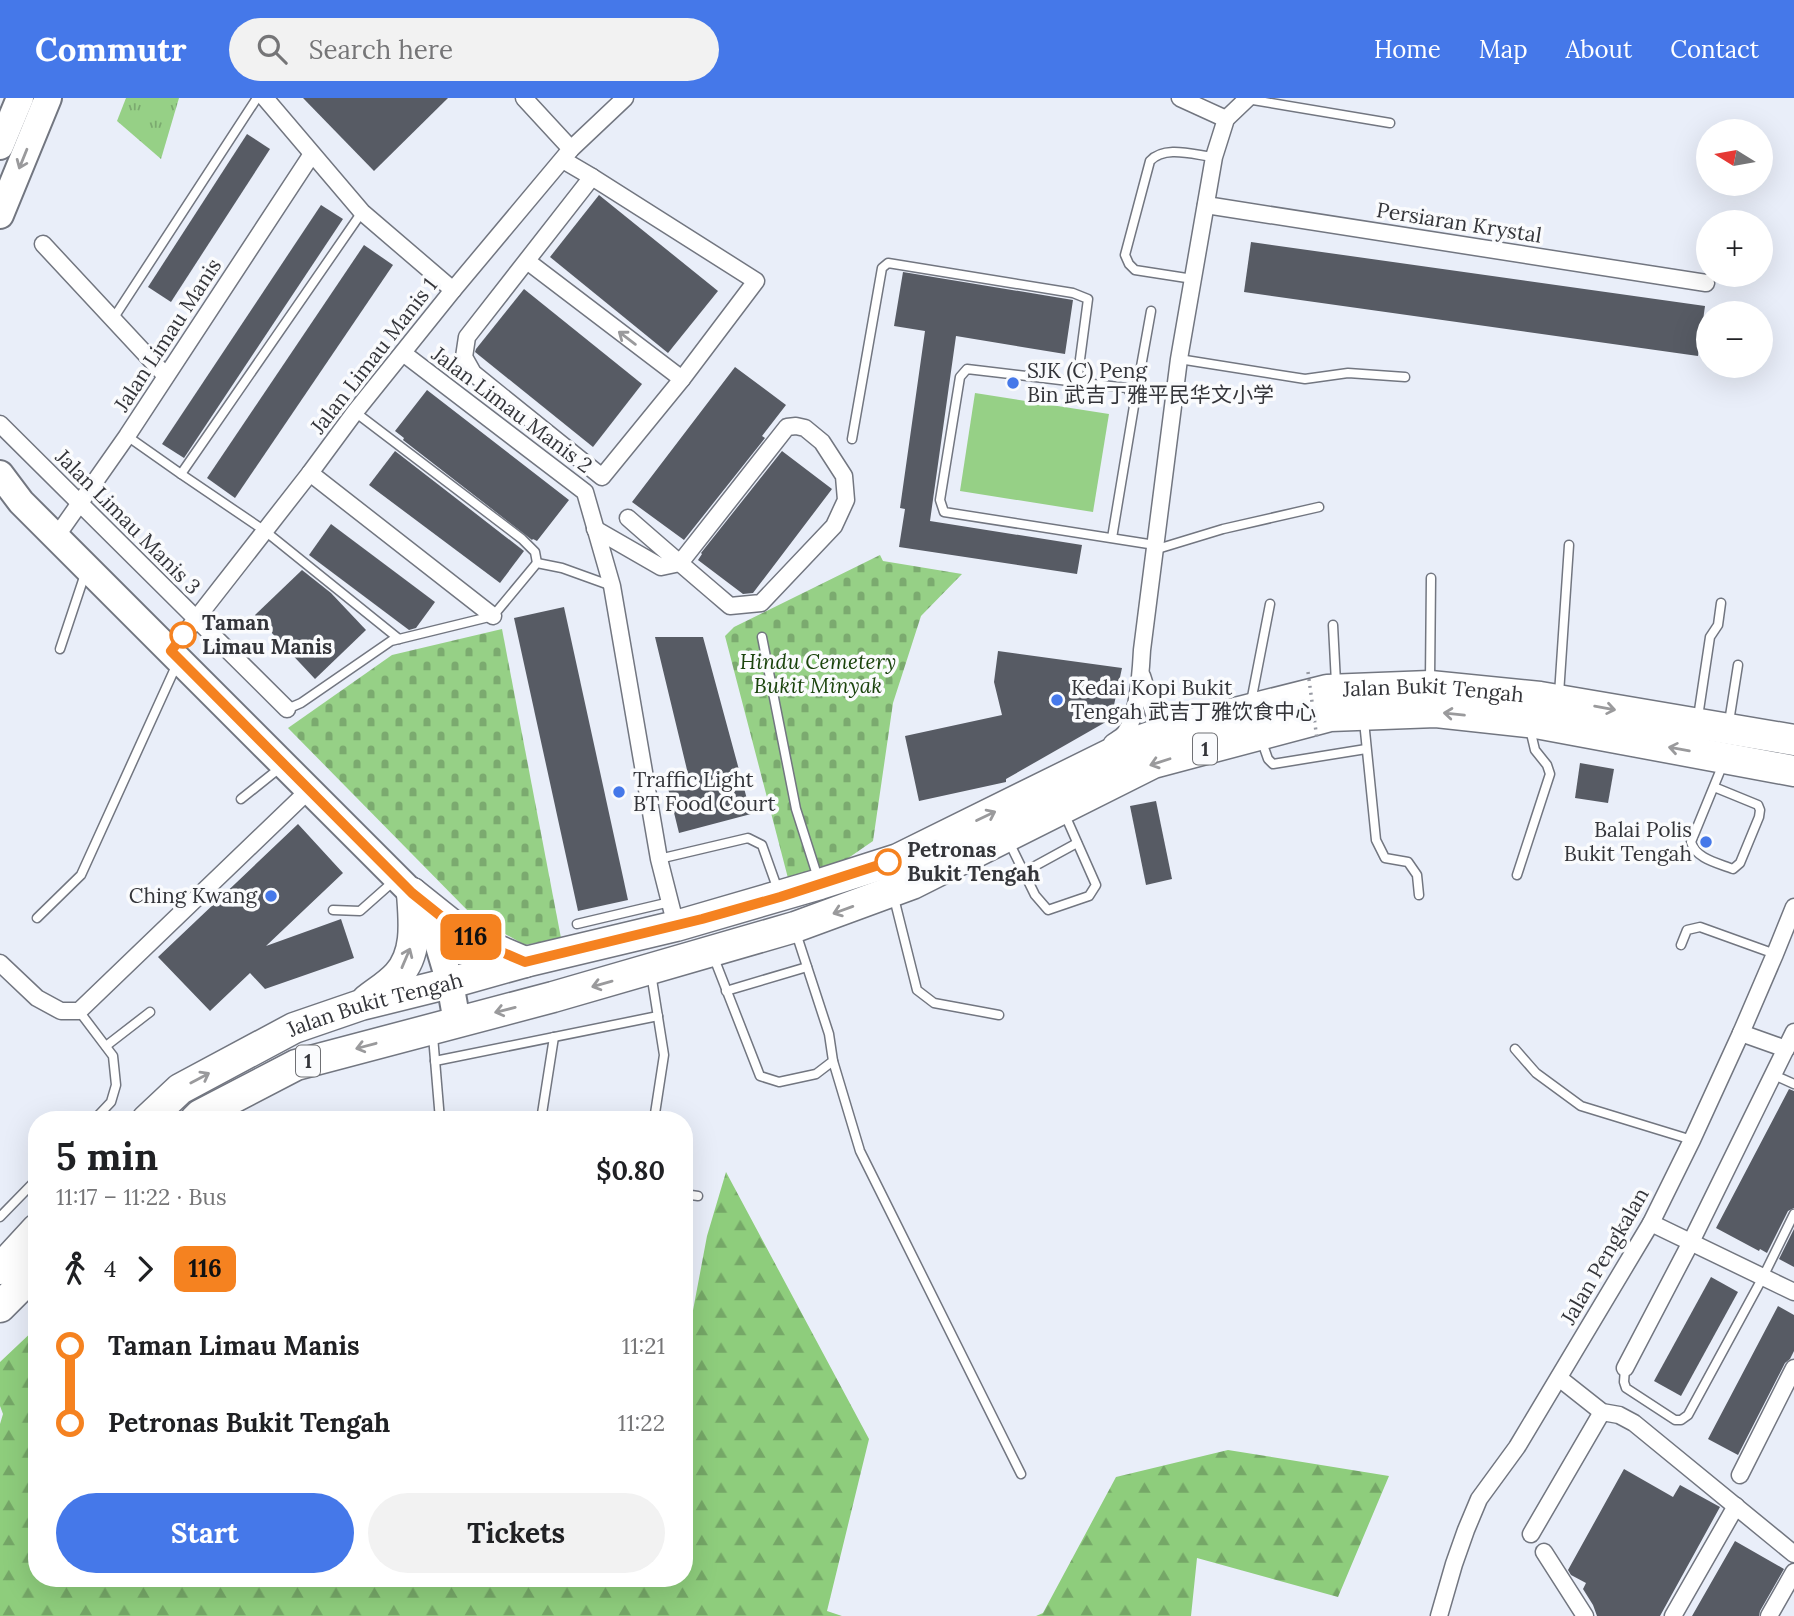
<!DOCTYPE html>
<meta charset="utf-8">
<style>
body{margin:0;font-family:Lora,"Noto Sans SC",serif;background:#f2f2f2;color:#202124;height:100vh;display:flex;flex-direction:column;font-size:26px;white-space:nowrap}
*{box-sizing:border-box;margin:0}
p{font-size:23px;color:#757577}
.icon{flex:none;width:38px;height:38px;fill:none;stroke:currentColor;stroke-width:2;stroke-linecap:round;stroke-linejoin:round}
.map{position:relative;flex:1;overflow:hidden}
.side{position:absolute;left:28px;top:1013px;width:665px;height:476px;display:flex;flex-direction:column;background:#fff;border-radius:28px;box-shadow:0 7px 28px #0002}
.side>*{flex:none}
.badge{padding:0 14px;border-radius:10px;font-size:24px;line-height:46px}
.needle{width:46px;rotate:281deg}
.tools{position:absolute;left:1696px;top:21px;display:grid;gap:14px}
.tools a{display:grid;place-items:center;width:77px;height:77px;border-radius:50%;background:#fff;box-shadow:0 7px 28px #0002;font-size:35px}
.map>.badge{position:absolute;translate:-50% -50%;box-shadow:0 0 0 4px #fff}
.legs{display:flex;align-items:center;gap:10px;height:77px;padding:0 28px;font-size:23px}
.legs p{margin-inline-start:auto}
.head{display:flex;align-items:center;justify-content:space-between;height:119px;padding:0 28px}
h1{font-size:38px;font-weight:700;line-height:52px}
.action{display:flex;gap:14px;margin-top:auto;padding:14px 28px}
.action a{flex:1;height:80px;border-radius:42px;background:#4578e9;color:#fff;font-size:28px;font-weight:700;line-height:80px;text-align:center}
.action a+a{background:#f2f2f2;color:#202124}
ul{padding:0 28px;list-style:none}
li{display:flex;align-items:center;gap:24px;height:77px;font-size:26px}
li i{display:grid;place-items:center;width:10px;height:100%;margin:0 9px;background:currentColor}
li i::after{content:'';width:18px;height:18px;margin:-9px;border:5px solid;border-radius:50%;background:#fff}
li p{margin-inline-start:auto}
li:first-child i{background:linear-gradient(#0000 50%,currentColor 0)}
li:last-child i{background:linear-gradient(currentColor 50%,#0000 0)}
header{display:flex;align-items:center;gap:42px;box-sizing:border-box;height:98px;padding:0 35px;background:#4578e9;color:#fff}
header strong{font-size:33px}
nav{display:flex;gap:38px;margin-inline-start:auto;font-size:24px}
.search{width:490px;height:63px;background:#f2f2f2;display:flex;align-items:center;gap:18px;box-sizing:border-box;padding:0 24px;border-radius:38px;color:#757577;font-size:26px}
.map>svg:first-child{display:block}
.grass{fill:url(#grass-tufts)}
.forest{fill:url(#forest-firs)}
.cemetery{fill:url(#cemetery-stones)}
.pitch{fill:#96d086}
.building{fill:#575b64}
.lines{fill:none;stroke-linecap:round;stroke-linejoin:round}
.lane-casing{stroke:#727680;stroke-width:11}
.street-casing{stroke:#727680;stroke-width:19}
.primary-casing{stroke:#727680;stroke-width:30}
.highway-casing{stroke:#727680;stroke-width:33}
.lane{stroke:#fff;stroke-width:8}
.street{stroke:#fff;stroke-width:16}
.primary{stroke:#fff;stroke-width:26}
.highway{stroke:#fff;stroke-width:30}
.path-bridge{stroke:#9699a2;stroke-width:3.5;stroke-dasharray:2 5;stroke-linecap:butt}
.oneway{stroke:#9a9a9c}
.line-1-casing{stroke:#fff;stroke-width:16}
.line-1{stroke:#f58220;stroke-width:10}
.poi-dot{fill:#4578e9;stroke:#fafbfd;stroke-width:2.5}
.stop-1-dot{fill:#fff;stroke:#f58220;stroke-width:3.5}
.labels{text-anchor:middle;stroke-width:7;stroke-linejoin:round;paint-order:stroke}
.shield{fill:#fafbfd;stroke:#6f7074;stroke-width:2}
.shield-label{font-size:19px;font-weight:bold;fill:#34353a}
.street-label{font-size:21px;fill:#34353a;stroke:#fafbfd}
.poi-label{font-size:21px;fill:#34353a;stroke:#fafbfd;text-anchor:start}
.stop-label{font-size:21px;font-weight:bold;fill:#34353a;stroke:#fafbfd;text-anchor:start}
.park-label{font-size:21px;font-style:italic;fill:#1b440d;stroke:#fafbfd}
</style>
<header>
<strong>Commutr</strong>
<div class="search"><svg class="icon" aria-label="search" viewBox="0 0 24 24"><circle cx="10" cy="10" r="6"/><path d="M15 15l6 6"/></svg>Search here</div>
<nav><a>Home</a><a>Map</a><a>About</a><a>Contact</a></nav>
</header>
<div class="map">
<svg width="1794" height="1518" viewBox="0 0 1794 1518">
<defs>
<pattern id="grass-tufts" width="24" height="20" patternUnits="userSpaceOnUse" patternTransform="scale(1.75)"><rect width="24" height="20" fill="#96d086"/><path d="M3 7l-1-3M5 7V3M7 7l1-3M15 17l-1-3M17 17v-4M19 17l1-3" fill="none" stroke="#7baa6f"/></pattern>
<pattern id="forest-firs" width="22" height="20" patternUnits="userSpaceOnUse" patternTransform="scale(1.75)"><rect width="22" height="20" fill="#8ecd7c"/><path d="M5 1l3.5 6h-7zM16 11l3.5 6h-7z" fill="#75a767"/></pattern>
<pattern id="cemetery-stones" width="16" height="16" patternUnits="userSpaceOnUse" patternTransform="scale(1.75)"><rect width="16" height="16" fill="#96d086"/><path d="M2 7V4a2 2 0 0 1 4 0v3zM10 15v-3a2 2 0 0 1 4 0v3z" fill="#7baa6f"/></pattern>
</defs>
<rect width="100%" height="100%" fill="#e9eef9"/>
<polygon class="grass" points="126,0 179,0 161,61 117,23"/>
<g class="forest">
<polygon points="726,1074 869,1341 827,1513 842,1518 0,1518 0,1326 3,1316 0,1308 0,1264 37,1229 37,1480 684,1480 684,1223 691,1223 707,1138"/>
<polygon points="1228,1352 1389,1378 1338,1499 1197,1460 1191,1518 1036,1518 1043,1515 1116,1379"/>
</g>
<g class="cemetery">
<polygon points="880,457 883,463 962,476 921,518 893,605 873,743 828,774 789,784 725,538 734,529"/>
<polygon points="502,531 561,840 525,847 473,818 288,630 392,557"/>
</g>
<polygon class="pitch" points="975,295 1109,316 1093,414 960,393"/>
<g class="building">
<polygon points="303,0 448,0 374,73"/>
<polygon points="247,36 270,51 171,204 148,189"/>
<polygon points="599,97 718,193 668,255 550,159"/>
<polygon points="321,107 343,121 184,360 162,346"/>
<polygon points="1251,144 1705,208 1698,258 1244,194"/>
<polygon points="364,147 393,167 235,400 207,380"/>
<polygon points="903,174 1073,202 1065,256 956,238 930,423 1082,447 1077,476 899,449 905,411 900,410 925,233 894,228"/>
<polygon points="524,191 642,286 593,349 475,254 476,251"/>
<polygon points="735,269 786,307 762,338 765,340 684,442 632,404"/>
<polygon points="427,292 569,402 537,443 533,441 532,442 403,342 404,340 395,333"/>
<polygon points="395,353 524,453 500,485 369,387"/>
<polygon points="782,353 832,391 753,495 743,496 698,462 702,456 701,455"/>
<polygon points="331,426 435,504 416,530 409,532 309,457"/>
<polygon points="302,472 331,495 366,532 315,581 255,517"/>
<polygon points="564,509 628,802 578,813 514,520"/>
<polygon points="655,539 703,539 751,716 679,735 666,682 688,676"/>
<polygon points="998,553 1122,570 1111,621 1006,681 1006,684 919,703 905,638 1002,617 994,584"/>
<polygon points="1580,665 1614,671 1608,705 1575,700"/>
<polygon points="1156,703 1172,781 1146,787 1130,708"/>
<polygon points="298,726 343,775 266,848 341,821 354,860 265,891 250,875 210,913 158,859"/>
<polygon points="1789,991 1794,993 1794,1110 1788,1113 1767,1155 1760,1151 1759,1153 1716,1130"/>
<polygon points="1794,1131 1794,1169 1779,1161"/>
<polygon points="1711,1179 1738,1194 1681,1298 1654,1283"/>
<polygon points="1778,1208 1794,1217 1794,1253 1790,1261 1785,1265 1738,1357 1708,1341"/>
<polygon points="1624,1371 1673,1399 1680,1387 1720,1409 1660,1518 1597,1518 1593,1507 1583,1491 1586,1485 1571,1477 1568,1472"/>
<polygon points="1735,1443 1784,1471 1760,1513 1759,1518 1692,1518"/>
</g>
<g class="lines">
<g class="lane-casing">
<g id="lane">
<polyline points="1247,1 1390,25"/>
<path d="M1193 181 1135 172 1129 166 1125 157 1150 63C1165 47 1194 57 1214 59"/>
<polyline points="113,221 257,0"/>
<polyline points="1179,261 1305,281 1348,275 1405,279"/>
<polyline points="1135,302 1151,213"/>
<polyline points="355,314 522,441 535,454 537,465"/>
<polyline points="127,338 181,376 362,114"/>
<polyline points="852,341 882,170 888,165 1073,195 1088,201 1077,284"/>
<polyline points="181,376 265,433 399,541"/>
<path d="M1112 440 1135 302 1127 290 967 271 960 279 940 402 944 414C1015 425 1085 436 1155 447"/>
<polyline points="1154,452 1223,431 1319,409"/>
<polyline points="1333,527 1336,585"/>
<polyline points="762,539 796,711 818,780"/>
<polyline points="60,551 85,476"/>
<polyline points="1430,581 1431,480"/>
<polyline points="1559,596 1569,447"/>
<polyline points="1251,604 1270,506"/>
<polyline points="287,611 301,605 391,543 493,518 537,465 562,470 612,488"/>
<polyline points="1698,619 1710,539 1718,527 1721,505"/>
<polyline points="1364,623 1376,742 1385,760 1408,764 1417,777 1419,797"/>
<polyline points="1729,624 1738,567"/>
<polyline points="1261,641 1268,661 1273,666 1366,651"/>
<path d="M1714 689 1758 707 1760 712 1759 719 1740 765 1733 771C1718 765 1696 761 1691 744L1723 666"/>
<polyline points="241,701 281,669"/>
<polyline points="1008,742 1035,797 1048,812 1089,798 1096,787 1065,717"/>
<polyline points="659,761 748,740 762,747 778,792"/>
<polyline points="1024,774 1077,745"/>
<polyline points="1517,777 1550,676 1547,667 1535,652 1530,631"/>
<polyline points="894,800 917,892 934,905 999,917"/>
<polyline points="333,812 360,813 395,782"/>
<polyline points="37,820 81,777 176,568"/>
<polyline points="577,826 670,804"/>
<polyline points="1681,847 1687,832 1700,829 1775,856"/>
<polyline points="714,860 760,978 779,984 816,976 833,963 829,936 796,835"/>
<polyline points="651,875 664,957 654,1022"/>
<polyline points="726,893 807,869"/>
<polyline points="79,913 113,958 116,987 111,1004 94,1022"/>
<polyline points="433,938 440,1022"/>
<polyline points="106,948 150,914"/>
<polyline points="1515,951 1536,975 1581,1008 1692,1042"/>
<polyline points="435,963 658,918"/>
<polyline points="833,963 860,1053 1021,1376"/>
<polyline points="1774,977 1794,986"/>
<polyline points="541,1022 554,939"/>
<polyline points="684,1096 698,1098"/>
<polyline points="0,1119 37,1081"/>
<polyline points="1625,1270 1624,1284 1626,1290 1675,1322 1681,1322 1688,1317 1763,1179 1794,1116"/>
</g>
</g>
<g class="street-casing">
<g id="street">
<polyline points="265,0 362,114 453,192"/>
<polyline points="524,0 571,51"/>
<polyline points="1180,0 1226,21"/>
<polyline points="563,62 592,79"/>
<polygon points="592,79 756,183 682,281 602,379 473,275 464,259 467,239"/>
<polyline points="1206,107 1706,185"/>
<polyline points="43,146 165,277"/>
<polyline points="527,163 682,281"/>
<polyline points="403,255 585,394 612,488 659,761 676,828"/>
<polyline points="0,326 287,611"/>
<polyline points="310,375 493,518"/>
<path d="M595 431 661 469 680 465 787 329 796 328 805 330 822 344 844 378 846 402 834 428 761 505 730 508C696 479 662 450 628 420"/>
<polyline points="56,439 127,338 312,56"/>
<polyline points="171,553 310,375 355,314 453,192 571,51 625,0"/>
<polyline points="1142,578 1157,625 1164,629 1172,630"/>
<path d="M1112 645C1116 642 1122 639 1125 635 1138 619 1141 572 1142 552L1179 261 1214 59 1226 21 1248 0"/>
<polyline points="0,865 37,900 61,913 79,913 309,692"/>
<polyline points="1741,935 1786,951"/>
<polyline points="1651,1125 1794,1194"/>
<polyline points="1625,1270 1691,1144 1794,934"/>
<polyline points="1559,1280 1602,1314 1619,1317 1634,1325 1794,1456"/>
<polyline points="1740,1377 1794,1270"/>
<polyline points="1531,1436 1602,1314"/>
<polyline points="1544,1454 1585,1518"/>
<polyline points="1439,1518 1454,1466 1466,1432 1479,1401 1517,1349 1651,1125 1692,1042 1741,935 1775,856 1794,809"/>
<polyline points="1673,1518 1736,1408"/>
<polyline points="1769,1518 1794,1474"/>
</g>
</g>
<g class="primary-casing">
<g id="primary">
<polyline points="0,48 20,0"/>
<polyline points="0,117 48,0"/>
<polyline points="0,376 21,404 412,795 436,838 450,885 457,924"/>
</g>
</g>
<g class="highway-casing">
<g id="highway">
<polyline points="412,795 462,835 483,846 525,864"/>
<path d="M367 902C377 894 389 887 398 877 418 855 414 823 412 795"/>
<path id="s1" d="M147 1022 180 991 294 930 361 907 450 885 525 864 676 828 820 786 898 761 1133 645 1176 630 1327 592 1430 588 1540 599 1794 642"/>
<polyline points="195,1022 200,1017 296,967 553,899 795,829 912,786 1153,665 1330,618 1436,614 1536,625 1794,673"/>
<polyline points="0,1171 37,1131"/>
<polyline points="0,1209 37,1172"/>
</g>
</g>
<use href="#lane" class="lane"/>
<use href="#street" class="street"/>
<use href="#primary" class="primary"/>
<use href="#highway" class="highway"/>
<polyline class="path-bridge" points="1308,574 1317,641"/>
</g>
<defs><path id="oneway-shaft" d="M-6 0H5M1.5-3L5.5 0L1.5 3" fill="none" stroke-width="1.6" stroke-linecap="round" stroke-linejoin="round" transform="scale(1.75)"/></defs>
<g class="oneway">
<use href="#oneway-shaft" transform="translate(23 61) rotate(112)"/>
<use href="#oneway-shaft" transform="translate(627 240) rotate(-143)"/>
<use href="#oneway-shaft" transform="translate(1605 610) rotate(10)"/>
<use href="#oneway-shaft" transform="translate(1454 616) rotate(-174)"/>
<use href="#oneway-shaft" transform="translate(1679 651) rotate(-170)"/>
<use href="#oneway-shaft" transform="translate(1160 664) rotate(162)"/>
<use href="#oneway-shaft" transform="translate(986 718) rotate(-26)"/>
<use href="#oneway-shaft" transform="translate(843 812) rotate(160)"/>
<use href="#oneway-shaft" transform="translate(406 860) rotate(-67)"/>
<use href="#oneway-shaft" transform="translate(602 886) rotate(164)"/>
<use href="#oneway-shaft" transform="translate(505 912) rotate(166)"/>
<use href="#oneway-shaft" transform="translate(366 948) rotate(165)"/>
<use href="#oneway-shaft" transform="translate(200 980) rotate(-28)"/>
</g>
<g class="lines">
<g class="line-1-casing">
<polyline id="line-1" points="183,537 171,553 412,795 462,835 483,846 525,864 702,821 780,799 888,764"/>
</g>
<use href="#line-1" class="line-1"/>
</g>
<g class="poi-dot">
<circle cx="1013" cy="285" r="7"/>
<circle cx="1057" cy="602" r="7"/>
<circle cx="619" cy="694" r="7"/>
<circle cx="1706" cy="744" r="7"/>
<circle cx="271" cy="798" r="7"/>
</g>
<g class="stop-1-dot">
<circle cx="183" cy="537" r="12"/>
<circle cx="888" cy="764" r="12"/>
</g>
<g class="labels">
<g class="shield">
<rect x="1193" y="635.5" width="24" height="31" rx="5"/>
<rect x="296" y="947.5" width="24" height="31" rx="5"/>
</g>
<g class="shield-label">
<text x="1205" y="658">1</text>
<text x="308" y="970">1</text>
</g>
<g class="street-label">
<text transform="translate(1459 125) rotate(9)" y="7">Persiaran Krystal</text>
<text transform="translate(168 237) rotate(-57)" y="7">Jalan Limau Manis</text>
<text transform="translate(374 258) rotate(-52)" y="7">Jalan Limau Manis 1</text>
<text transform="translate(512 312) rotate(37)" y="7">Jalan Limau Manis 2</text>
<text transform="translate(128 424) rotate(45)" y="7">Jalan Limau Manis 3</text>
<text dy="7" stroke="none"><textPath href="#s1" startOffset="1372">Jalan Bukit Tengah</textPath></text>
<text dy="7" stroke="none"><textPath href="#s1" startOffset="259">Jalan Bukit Tengah</textPath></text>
<text transform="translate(1605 1158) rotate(-60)" y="7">Jalan Pengkalan</text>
</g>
<g class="poi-label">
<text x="1027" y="280">SJK (C) Peng<tspan x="1027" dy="24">Bin 武吉丁雅平民华文小学</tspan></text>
<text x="1071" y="597">Kedai Kopi Bukit<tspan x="1071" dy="24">Tengah 武吉丁雅饮食中心</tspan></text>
<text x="633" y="689">Traffic Light<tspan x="633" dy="24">BT Food Court</tspan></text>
<text x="1692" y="739" text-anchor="end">Balai Polis<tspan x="1692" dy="24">Bukit Tengah</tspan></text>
<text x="257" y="805" text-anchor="end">Ching Kwang</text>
</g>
<g class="stop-label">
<text x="202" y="532">Taman<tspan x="202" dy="24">Limau Manis</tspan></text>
<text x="907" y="759">Petronas<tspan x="907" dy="24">Bukit Tengah</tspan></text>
</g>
<g class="park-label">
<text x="818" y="571">Hindu Cemetery<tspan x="818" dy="24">Bukit Minyak</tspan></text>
</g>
</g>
</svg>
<div class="tools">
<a><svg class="needle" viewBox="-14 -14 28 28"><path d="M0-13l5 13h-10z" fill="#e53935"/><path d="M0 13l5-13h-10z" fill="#757577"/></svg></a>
<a>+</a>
<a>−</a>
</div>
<b class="badge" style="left:471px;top:839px;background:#f58220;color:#111">116</b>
<section class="side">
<div class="head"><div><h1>5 min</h1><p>11:17 – 11:22 · Bus</p></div><b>$0.80</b></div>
<div class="legs"><svg class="icon" aria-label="walk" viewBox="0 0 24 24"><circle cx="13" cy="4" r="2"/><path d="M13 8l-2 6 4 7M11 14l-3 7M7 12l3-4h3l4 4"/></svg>4<svg class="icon" aria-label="forward" viewBox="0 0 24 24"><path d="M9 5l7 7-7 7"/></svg><b class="badge" style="background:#f58220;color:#111">116</b></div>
<ul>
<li><i style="color:#f58220"></i><b>Taman Limau Manis</b><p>11:21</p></li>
<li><i style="color:#f58220"></i><b>Petronas Bukit Tengah</b><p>11:22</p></li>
</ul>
<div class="action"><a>Start</a><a>Tickets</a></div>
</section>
</div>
